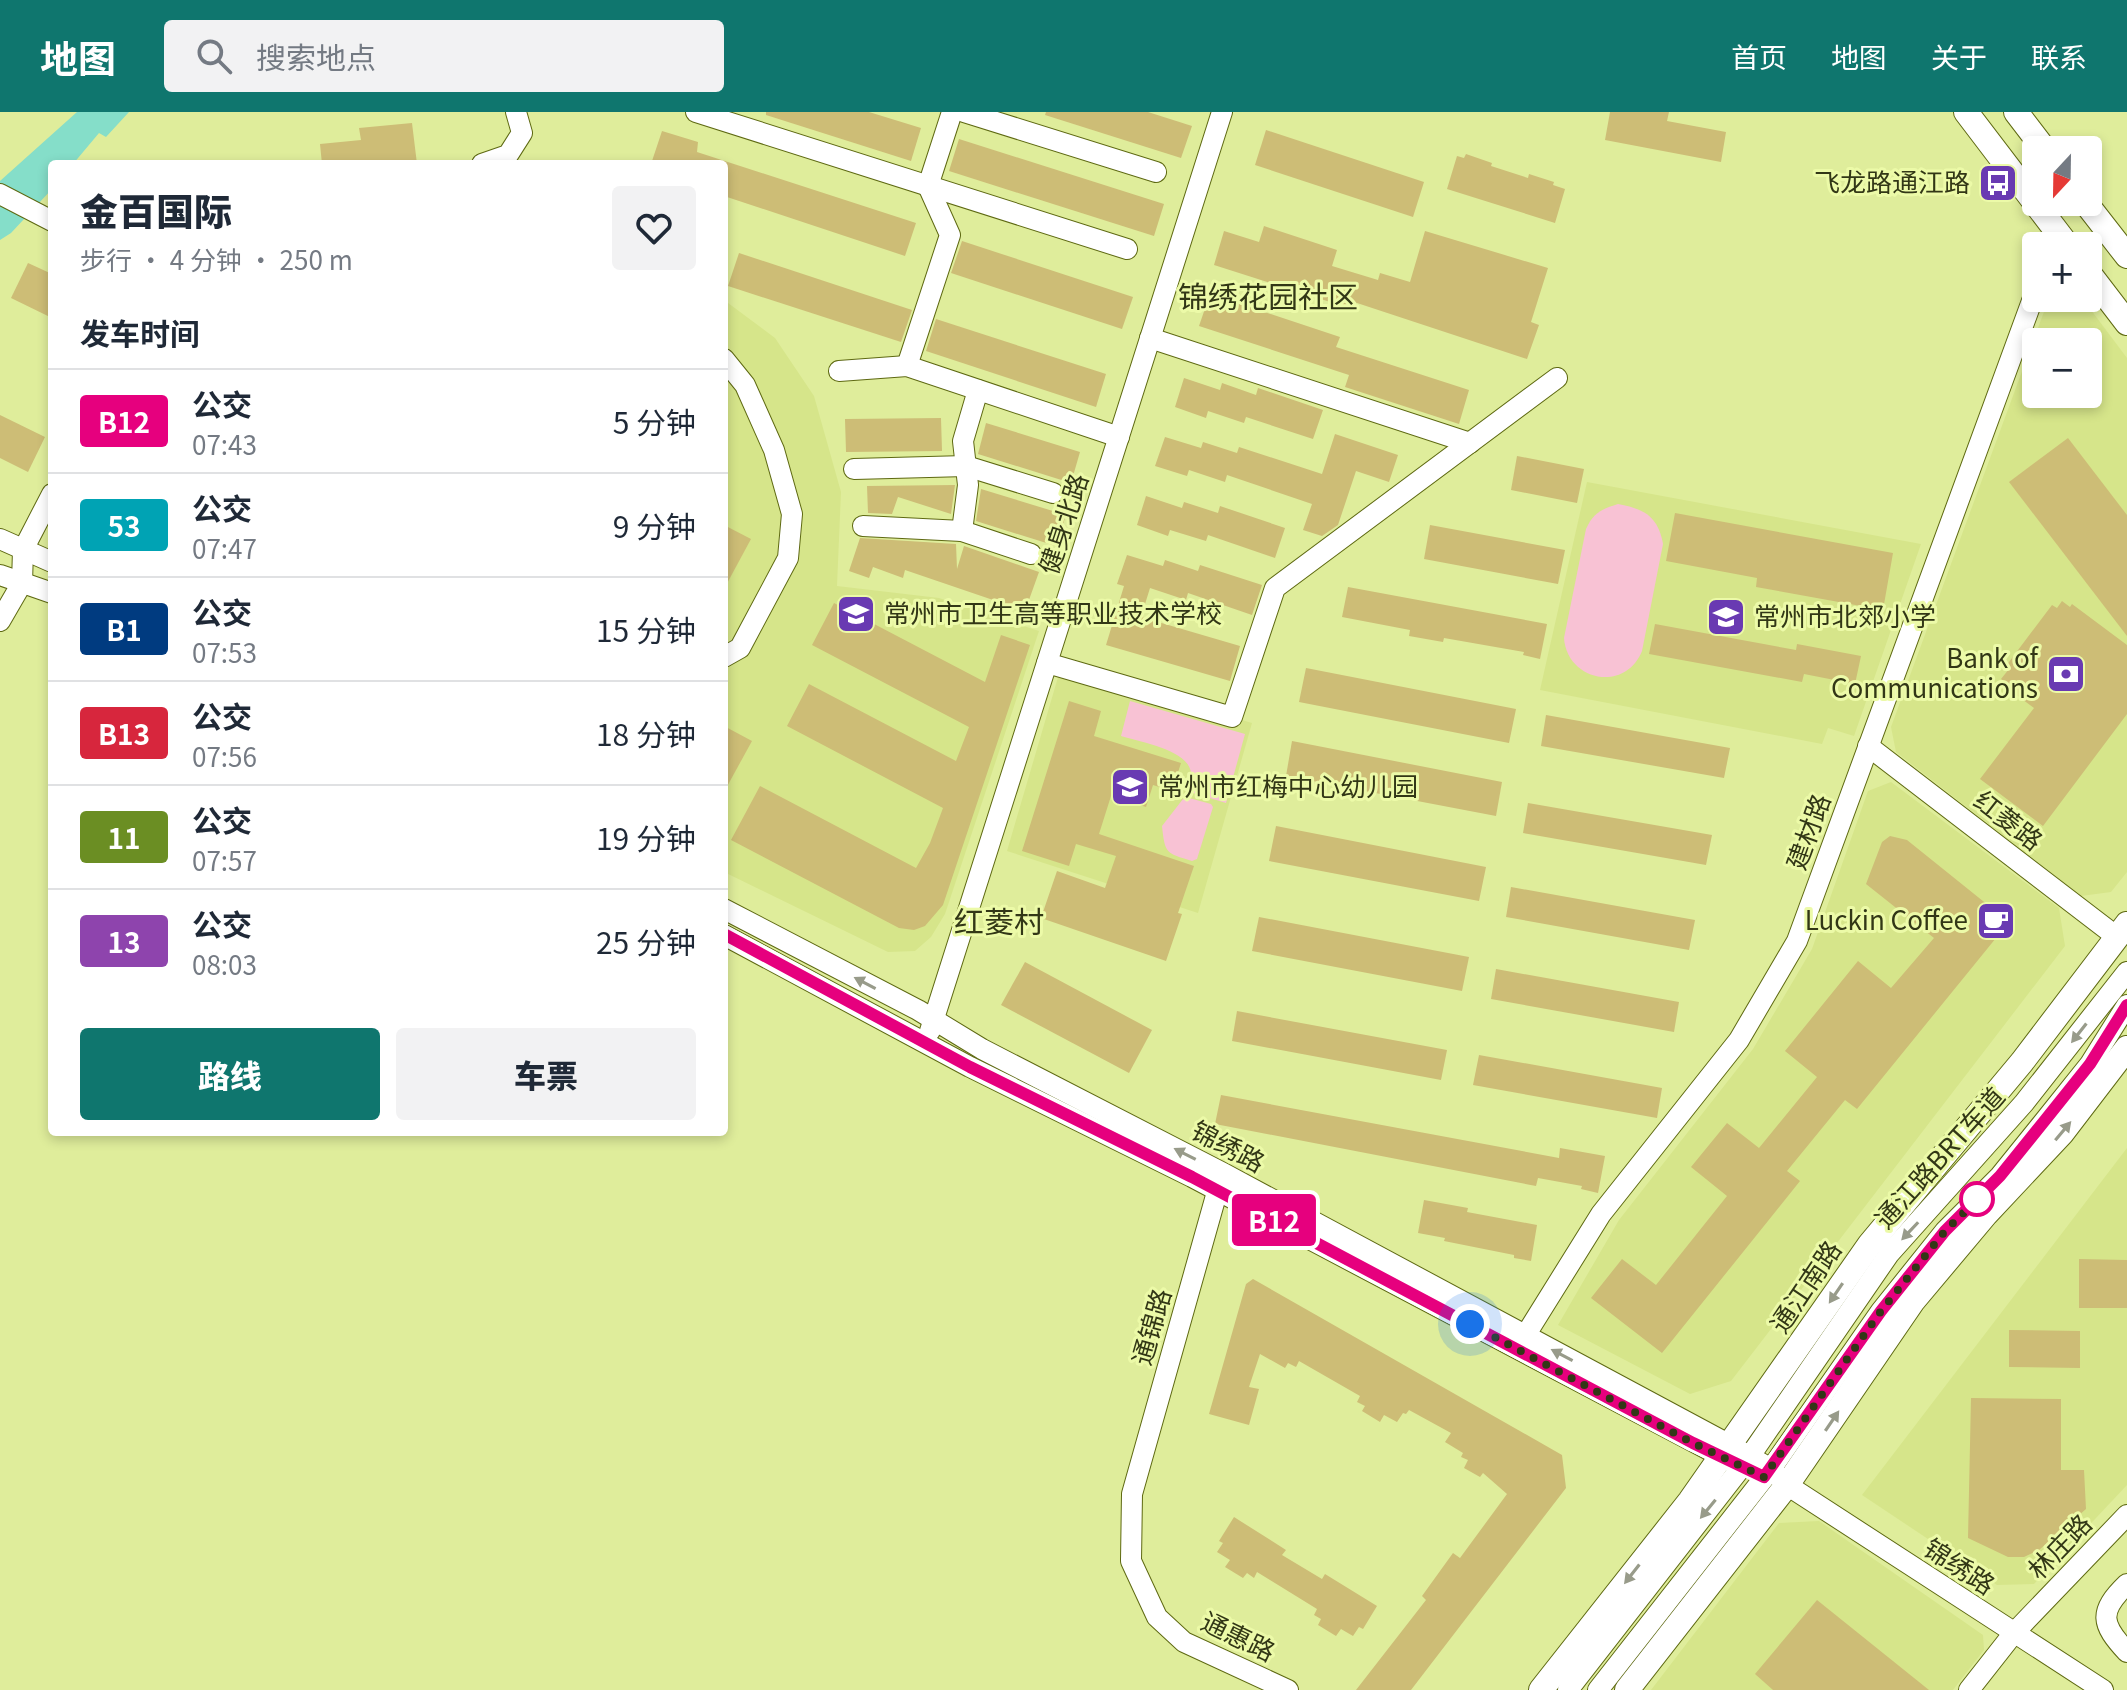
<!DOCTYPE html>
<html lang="zh">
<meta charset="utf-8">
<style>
body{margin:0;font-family:Georgia,"Noto Sans SC",serif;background:#f2f2f3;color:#1f2937;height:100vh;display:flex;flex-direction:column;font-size:30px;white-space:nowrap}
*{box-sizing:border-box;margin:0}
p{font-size:26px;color:#747a83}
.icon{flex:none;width:44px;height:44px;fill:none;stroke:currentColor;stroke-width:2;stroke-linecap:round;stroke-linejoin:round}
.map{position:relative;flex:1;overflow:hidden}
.details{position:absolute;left:48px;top:48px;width:680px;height:976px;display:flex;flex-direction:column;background:#fff;border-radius:8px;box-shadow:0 4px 12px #0003}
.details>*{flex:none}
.badge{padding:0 16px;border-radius:6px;font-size:28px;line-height:52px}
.needle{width:52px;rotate:202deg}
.buttons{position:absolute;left:2022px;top:24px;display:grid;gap:16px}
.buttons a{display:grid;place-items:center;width:80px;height:80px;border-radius:8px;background:#fff;box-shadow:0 4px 12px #0003;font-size:40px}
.you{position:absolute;width:40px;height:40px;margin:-20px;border:6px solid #fff;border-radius:50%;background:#1a73e8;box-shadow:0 0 0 12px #1a73e833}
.map>.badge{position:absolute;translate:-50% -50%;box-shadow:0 0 0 4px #fff}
h2{padding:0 32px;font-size:30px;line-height:72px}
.round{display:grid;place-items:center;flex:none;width:84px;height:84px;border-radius:8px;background:#f2f2f3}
.head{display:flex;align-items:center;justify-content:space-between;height:136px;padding:0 32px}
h1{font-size:38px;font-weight:800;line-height:60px}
.cta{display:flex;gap:16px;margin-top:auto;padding:16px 32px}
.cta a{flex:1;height:92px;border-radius:8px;background:#0f766e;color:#fff;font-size:32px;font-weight:800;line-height:92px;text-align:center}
.cta a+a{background:#f2f2f3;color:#1f2937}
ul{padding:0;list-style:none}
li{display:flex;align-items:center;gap:24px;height:104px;padding:0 32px;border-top:2px solid #e0e1e3}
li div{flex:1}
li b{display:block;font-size:30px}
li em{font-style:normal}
li .badge{min-width:88px;font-weight:700;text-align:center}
header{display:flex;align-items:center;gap:48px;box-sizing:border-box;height:112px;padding:0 40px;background:#0f766e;color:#fff}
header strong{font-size:38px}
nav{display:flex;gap:44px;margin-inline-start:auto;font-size:28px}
.search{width:560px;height:72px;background:#f2f2f3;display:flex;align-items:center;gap:20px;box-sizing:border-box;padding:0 28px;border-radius:8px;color:#747a83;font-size:30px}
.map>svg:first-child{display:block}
.built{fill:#d6e58a;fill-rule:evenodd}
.green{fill:#f8c2d4}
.water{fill:#85dec9}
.building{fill:#cdbd76}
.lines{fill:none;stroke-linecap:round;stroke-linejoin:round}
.minor-casing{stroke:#5e6912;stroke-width:22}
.major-casing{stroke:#5e6912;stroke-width:26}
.minor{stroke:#fff;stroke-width:20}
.major{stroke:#fff;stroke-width:24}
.oneway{fill:#989b8a}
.line-casing{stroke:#fff;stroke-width:18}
.line{stroke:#e6007e;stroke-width:12}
.walk{stroke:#323716;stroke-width:8;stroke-dasharray:0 14.4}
.stop-dot{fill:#fff;stroke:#e6007e;stroke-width:4}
.labels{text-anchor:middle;stroke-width:6;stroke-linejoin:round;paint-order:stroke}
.poi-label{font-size:26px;fill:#323716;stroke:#ecfaa8;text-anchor:end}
.street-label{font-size:26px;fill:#323716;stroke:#ecfaa8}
.quarter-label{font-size:30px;fill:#323716;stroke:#ecfaa8}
</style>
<header>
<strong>地图</strong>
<div class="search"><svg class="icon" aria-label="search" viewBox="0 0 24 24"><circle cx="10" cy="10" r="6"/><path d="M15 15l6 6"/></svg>搜索地点</div>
<nav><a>首页</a><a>地图</a><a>关于</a><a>联系</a></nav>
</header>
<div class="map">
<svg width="2127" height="1578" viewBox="0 0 2127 1578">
<rect width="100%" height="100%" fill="#dfed9b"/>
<g class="built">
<path d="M2049 186H2082L2127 246V760L2111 780 2081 784 1896 640 1891 615ZM2036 230H2088V282H2036Z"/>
<polygon points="724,188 775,226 814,284 841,380 837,474 939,486 1039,519 945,802 931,825 915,839 888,840 724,760"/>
<polygon points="1587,370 1921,432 1854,624 1828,616 1822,632 1540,578"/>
<polygon points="1061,555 1252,611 1198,801 1007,739"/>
<polygon points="1891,670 2059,796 2065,834 1731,1269 1690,1282 1558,1213 1619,1108 1753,937 1812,837 1868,679"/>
<polygon points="2127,1036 2127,1373 2034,1472 1997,1473 1862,1383"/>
<polygon points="1819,1409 1983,1523 1984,1538 1953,1578 1651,1578 1779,1411"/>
</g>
<g class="green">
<path d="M1618 392C1644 397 1658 404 1663 432L1642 539C1625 581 1567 569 1564 526L1586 417C1593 401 1602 397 1618 392Z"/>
<path d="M1130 589 1245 622 1226 691 1190 680C1189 673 1192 667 1191 661 1189 638 1140 630 1121 624Z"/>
<path d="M1189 686 1211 692 1213 695 1197 747 1192 749C1166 741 1165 742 1162 714L1183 687Z"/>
</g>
<polygon class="water" points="77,0 129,0 106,25 99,21 73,52 52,52 52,77 11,121 0,128 0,69"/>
<g class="building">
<polygon points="766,0 869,0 921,16 911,49 766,3"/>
<polygon points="1046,0 1148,0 1192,14 1181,46 1045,3"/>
<polygon points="1610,0 1669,0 1667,9 1726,20 1721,50 1605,28"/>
<polygon points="412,11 417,52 322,52 320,32 361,28 359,16"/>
<polygon points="1266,18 1424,70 1413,105 1255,53"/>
<polygon points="662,19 698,30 697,40 916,111 905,144 724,84 724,52 660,52 652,49"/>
<polygon points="959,27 1164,92 1154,124 949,59"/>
<polygon points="1466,42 1492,51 1491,54 1528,66 1529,62 1554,70 1553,73 1565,77 1555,111 1447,77 1457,44 1464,46"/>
<polygon points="1264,114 1337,138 1332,154 1378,168 1380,161 1410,170 1425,119 1548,156 1531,210 1539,213 1527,247 1354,190 1352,197 1214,153 1224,119 1259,130"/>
<polygon points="962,129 1133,185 1122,217 951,161"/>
<polygon points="739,141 912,198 901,230 728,174"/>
<polygon points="28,151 52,162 52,206 11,186"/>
<polygon points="1210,182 1340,225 1336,235 1469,278 1459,312 1345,275 1349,263 1199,214"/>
<polygon points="936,207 1106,262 1096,295 926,239"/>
<polygon points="1184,266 1220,278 1222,271 1256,283 1258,276 1323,298 1313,327 1246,305 1244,311 1208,299 1206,306 1175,295"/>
<polygon points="0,303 45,325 28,360 0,346"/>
<polygon points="941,306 942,339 846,340 845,307"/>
<polygon points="986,311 1080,340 1071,371 978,342"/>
<polygon points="1335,322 1398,343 1389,370 1356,359 1338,413 1322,424 1303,418 1312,392 1227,363 1225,370 1189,358 1187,364 1155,354 1165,325 1201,336 1203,330 1237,341 1239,335 1322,362"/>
<polygon points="2068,326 2127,403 2127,524 2009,370"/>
<polygon points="1517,344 1584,357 1577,391 1511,378"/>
<polygon points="955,373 951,402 898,385 892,402 868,401 867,374"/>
<polygon points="981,377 1066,403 1056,434 976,409"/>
<polygon points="1146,384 1182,396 1184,390 1218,401 1220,394 1285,416 1275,446 1208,423 1206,429 1170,418 1168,424 1137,413"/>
<polygon points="1675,401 1893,441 1883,498 1756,475 1757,466 1666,449"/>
<polygon points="724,413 751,427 724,477"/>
<polygon points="1430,413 1565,438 1558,472 1424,447"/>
<polygon points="860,426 956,432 957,457 964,434 1039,460 1025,499 905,458 903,466 873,455 869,466 849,459"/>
<polygon points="1127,443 1163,454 1165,448 1198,459 1200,453 1262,473 1252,503 1188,481 1186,488 1150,476 1141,505 1240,534 1230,569 1106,533 1124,474 1117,472"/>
<polygon points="1348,475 1547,512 1540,547 1523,543 1524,540 1444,526 1443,530 1409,524 1410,518 1342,505"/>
<polygon points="2062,489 2070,495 2072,492 2127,533 2127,602 2043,714 1980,667 2034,596 2007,576 2009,573 2001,567 2009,557 2006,554 2052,493 2057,496"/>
<polygon points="834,491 985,570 1001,523 1030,533 943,793 925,814 914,818 899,816 731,728 760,674 916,756 930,731 943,696 787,614 809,572 956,649 969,615 812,533"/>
<polygon points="1655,512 1796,538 1797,532 1861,544 1855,572 1804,562 1802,570 1649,542"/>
<polygon points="1306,556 1516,597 1509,631 1299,590"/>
<polygon points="1069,589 1101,599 1094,624 1181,651 1172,679 1153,673 1146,695 1111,684 1099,722 1194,754 1178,801 1182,802 1166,849 1041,806 1057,759 1105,776 1116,744 1076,732 1069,754 1022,739"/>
<polygon points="1546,603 1730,636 1724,666 1541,634"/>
<polygon points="724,614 752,629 724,680"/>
<polygon points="1292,629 1502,670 1496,704 1286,664"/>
<polygon points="1528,691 1712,723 1706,753 1523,721"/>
<polygon points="1276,714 1486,755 1479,789 1269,749"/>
<polygon points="1890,724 1907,728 2009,810 1857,997 1845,988 1787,1059 1800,1069 1662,1241 1591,1186 1622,1147 1656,1173 1727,1084 1691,1055 1727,1011 1759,1036 1817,965 1785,939 1858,849 1891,876 1934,826 1866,772 1882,730"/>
<polygon points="1511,775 1695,808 1689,838 1506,805"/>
<polygon points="1259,805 1469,845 1462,879 1252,839"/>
<polygon points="1025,850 1152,918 1129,961 1001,893"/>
<polygon points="1496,857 1679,890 1674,920 1491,887"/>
<polygon points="1237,899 1447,938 1441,968 1232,929"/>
<polygon points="1479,943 1662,976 1657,1006 1473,973"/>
<polygon points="1221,983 1559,1046 1560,1036 1605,1044 1598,1081 1581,1077 1582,1074 1538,1066 1536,1074 1215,1012"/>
<polygon points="1424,1088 1468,1096 1467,1100 1537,1113 1531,1149 1514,1146 1514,1143 1444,1129 1445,1126 1418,1121"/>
<polygon points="2079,1147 2127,1148 2127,1196 2079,1196"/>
<polygon points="1253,1167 1562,1343 1566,1376 1411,1578 1356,1578 1426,1488 1422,1484 1453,1441 1460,1446 1507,1382 1483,1361 1480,1365 1464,1356 1468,1348 1461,1345 1463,1341 1445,1330 1451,1321 1409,1298 1406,1302 1403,1301 1397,1310 1384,1303 1380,1310 1362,1299 1365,1294 1357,1290 1360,1284 1299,1249 1296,1255 1288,1251 1285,1256 1260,1242 1249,1275 1259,1277 1249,1313 1209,1302 1246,1172"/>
<polygon points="2009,1218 2080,1219 2080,1256 2009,1255"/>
<polygon points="1971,1286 2061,1287 2061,1358 2084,1358 2086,1397 2039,1438 2024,1445 2008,1445 1968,1426"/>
<polygon points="1234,1405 1286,1438 1282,1443 1322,1467 1325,1462 1377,1494 1363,1517 1359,1515 1353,1524 1341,1517 1336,1524 1318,1513 1321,1507 1314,1503 1317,1497 1257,1460 1254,1466 1247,1461 1243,1466 1225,1455 1230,1448 1217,1440 1223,1431 1219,1429"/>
<polygon points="1817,1488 1929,1578 1773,1578 1755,1562"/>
</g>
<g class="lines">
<g class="minor-casing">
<g id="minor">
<polyline points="696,0 1127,137"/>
<polyline points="964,0 1156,60"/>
<polyline points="482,52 508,43 522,21 516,0"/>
<polyline points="0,82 52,109"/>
<polyline points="1150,226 1470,331"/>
<polyline points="724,247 745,273 774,338 792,402 788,446 740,536 724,545"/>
<polyline points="907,254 950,123 928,74 952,0"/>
<polyline points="839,259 907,254 1119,325"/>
<polyline points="854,357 966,354 1053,381"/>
<polyline points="863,414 962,419 1031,442"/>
<polyline points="962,419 968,373 963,329 978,278"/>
<polyline points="0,427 52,450"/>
<polyline points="0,463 52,481"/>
<polyline points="0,509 22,471 23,438 52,382"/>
<polyline points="1047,551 1232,605 1275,476 1557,266"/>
<polyline points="1868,634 2117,825"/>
<polyline points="724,797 918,898 982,937 1223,1061 1730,1333 1771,1357 1787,1373 2103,1578"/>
<polyline points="724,823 970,955 1192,1065 1732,1350"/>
<polyline points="930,919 1222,0"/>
<polyline points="1221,1066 1132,1382 1131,1449 1157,1505 1184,1530 1288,1578"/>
<polyline points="1525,1224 1601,1102 1739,928 1797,829 2036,178"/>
<path d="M2127 1472C2098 1500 2101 1512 2127 1540"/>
<polyline points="1568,1578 1750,1344 1889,1142 2024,991 2127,860"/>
<polyline points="1598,1578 1771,1357 1881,1199 1945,1119 2000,1064 2046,1007 2090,952 2127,893"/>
<polyline points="1969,1578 2013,1522 2127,1403"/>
</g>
</g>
<g class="major-casing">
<g id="major">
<polyline points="1966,0 2068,134"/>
<polyline points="2016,0 2045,38"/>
<polyline points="2085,90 2127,144"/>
<polyline points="2088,160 2127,211"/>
<polyline points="1541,1578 1690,1389 1870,1132 2022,950 2127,812"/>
<polyline points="1627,1578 1787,1373 1913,1189 1986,1102 2062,1021 2127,936"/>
</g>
</g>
<use href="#minor" class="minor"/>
<use href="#major" class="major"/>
</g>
<defs><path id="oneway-solid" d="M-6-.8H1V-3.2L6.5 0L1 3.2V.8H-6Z" transform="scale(2)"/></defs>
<g class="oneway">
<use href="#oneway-solid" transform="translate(865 871) rotate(-152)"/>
<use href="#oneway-solid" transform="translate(2079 921) rotate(128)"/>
<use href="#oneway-solid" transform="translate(2063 1019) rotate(-50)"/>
<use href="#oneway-solid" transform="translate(1185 1042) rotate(-153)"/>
<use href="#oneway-solid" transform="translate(1910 1119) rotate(133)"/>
<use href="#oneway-solid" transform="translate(1836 1181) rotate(124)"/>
<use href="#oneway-solid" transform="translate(1562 1243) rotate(-152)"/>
<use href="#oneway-solid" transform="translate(1832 1309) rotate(-56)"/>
<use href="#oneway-solid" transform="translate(1708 1397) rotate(129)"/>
<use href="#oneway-solid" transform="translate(1632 1462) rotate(128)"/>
</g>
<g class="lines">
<g class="line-casing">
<polyline id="line" points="724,822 970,955 1192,1065 1693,1331 1764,1365 1881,1199 1945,1119 2000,1064 2046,1007 2090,952 2127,893"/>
</g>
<use href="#line" class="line"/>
<polyline class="walk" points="1470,1212 1693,1331 1764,1365 1881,1199 1945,1119 1982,1083 1977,1087"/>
</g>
<defs>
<g id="bus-square" transform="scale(2)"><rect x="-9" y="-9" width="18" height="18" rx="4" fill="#693ab2" stroke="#ecfaa8"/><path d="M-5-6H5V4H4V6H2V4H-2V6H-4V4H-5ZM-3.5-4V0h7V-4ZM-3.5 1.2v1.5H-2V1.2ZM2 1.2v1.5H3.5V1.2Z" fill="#fff"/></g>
<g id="school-square" transform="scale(2)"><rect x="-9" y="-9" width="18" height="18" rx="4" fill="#693ab2" stroke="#ecfaa8"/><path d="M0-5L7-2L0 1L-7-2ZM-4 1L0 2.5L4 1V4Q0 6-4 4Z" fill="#fff"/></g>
<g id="bank-square" transform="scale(2)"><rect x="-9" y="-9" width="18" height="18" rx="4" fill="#693ab2" stroke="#ecfaa8"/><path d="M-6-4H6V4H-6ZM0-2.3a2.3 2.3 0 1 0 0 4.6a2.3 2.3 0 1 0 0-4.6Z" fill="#fff"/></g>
<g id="cafe-square" transform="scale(2)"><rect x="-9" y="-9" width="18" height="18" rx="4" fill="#693ab2" stroke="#ecfaa8"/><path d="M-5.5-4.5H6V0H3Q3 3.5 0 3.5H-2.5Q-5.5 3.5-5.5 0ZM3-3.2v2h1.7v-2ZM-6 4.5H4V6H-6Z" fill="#fff"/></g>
</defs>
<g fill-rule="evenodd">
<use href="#bus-square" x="1998" y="71"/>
<use href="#school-square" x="856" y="502"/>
<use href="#school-square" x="1726" y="505"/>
<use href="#bank-square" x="2066" y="562"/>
<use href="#school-square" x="1130" y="675"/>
<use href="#cafe-square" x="1996" y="809"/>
</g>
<circle class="stop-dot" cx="1977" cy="1087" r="16"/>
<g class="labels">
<g class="poi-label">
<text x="1970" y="80">飞龙路通江路</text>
<text x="884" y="511" text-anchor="start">常州市卫生高等职业技术学校</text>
<text x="1754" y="514" text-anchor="start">常州市北郊小学</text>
<text x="2038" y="556">Bank of<tspan x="2038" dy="30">Communications</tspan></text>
<text x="1158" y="684" text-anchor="start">常州市红梅中心幼儿园</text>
<text x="1968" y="818">Luckin Coffee</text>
</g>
<g class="street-label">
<text transform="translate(1064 412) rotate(-72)" y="9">健身北路</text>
<text transform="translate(2008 709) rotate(38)" y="9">红菱路</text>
<text transform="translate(1809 720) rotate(-70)" y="9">建材路</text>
<text transform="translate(1228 1035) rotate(28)" y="9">锦绣路</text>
<text transform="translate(1940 1046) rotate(-48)" y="9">通江路BRT车道</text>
<text transform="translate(1806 1175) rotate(-56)" y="9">通江南路</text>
<text transform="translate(1152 1215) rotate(-74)" y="9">通锦路</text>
<text transform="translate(2060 1435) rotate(-46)" y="9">林庄路</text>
<text transform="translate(1959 1455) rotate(33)" y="9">锦绣路</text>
<text transform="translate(1238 1525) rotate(26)" y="9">通惠路</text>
</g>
<g class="quarter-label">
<text x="1268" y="196">锦绣花园社区</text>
<text x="999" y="821">红菱村</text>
</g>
</g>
</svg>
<div class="buttons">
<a><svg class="needle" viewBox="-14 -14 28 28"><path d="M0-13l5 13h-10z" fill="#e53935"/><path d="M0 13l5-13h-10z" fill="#747a83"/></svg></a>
<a>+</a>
<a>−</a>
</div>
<div class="you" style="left:1470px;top:1212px"></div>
<b class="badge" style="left:1274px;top:1108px;background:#e6007e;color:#fff">B12</b>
<section class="details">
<div class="head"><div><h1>金百国际</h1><p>步行 · 4 分钟 · 250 m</p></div><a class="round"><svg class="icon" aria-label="heart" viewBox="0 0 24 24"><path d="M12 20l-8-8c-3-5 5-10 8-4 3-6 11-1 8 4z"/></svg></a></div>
<h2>发车时间</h2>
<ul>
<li><span class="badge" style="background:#e6007e;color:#fff">B12</span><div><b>公交</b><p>07:43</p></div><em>5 分钟</em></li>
<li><span class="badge" style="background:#00a3b4;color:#fff">53</span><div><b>公交</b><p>07:47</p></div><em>9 分钟</em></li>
<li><span class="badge" style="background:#003b80;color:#fff">B1</span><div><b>公交</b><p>07:53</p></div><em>15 分钟</em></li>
<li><span class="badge" style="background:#d7263d;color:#fff">B13</span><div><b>公交</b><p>07:56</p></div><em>18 分钟</em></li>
<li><span class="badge" style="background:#6b8e23;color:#fff">11</span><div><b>公交</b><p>07:57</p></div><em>19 分钟</em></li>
<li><span class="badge" style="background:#8e44ad;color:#fff">13</span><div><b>公交</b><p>08:03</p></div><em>25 分钟</em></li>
</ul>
<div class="cta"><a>路线</a><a>车票</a></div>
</section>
</div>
